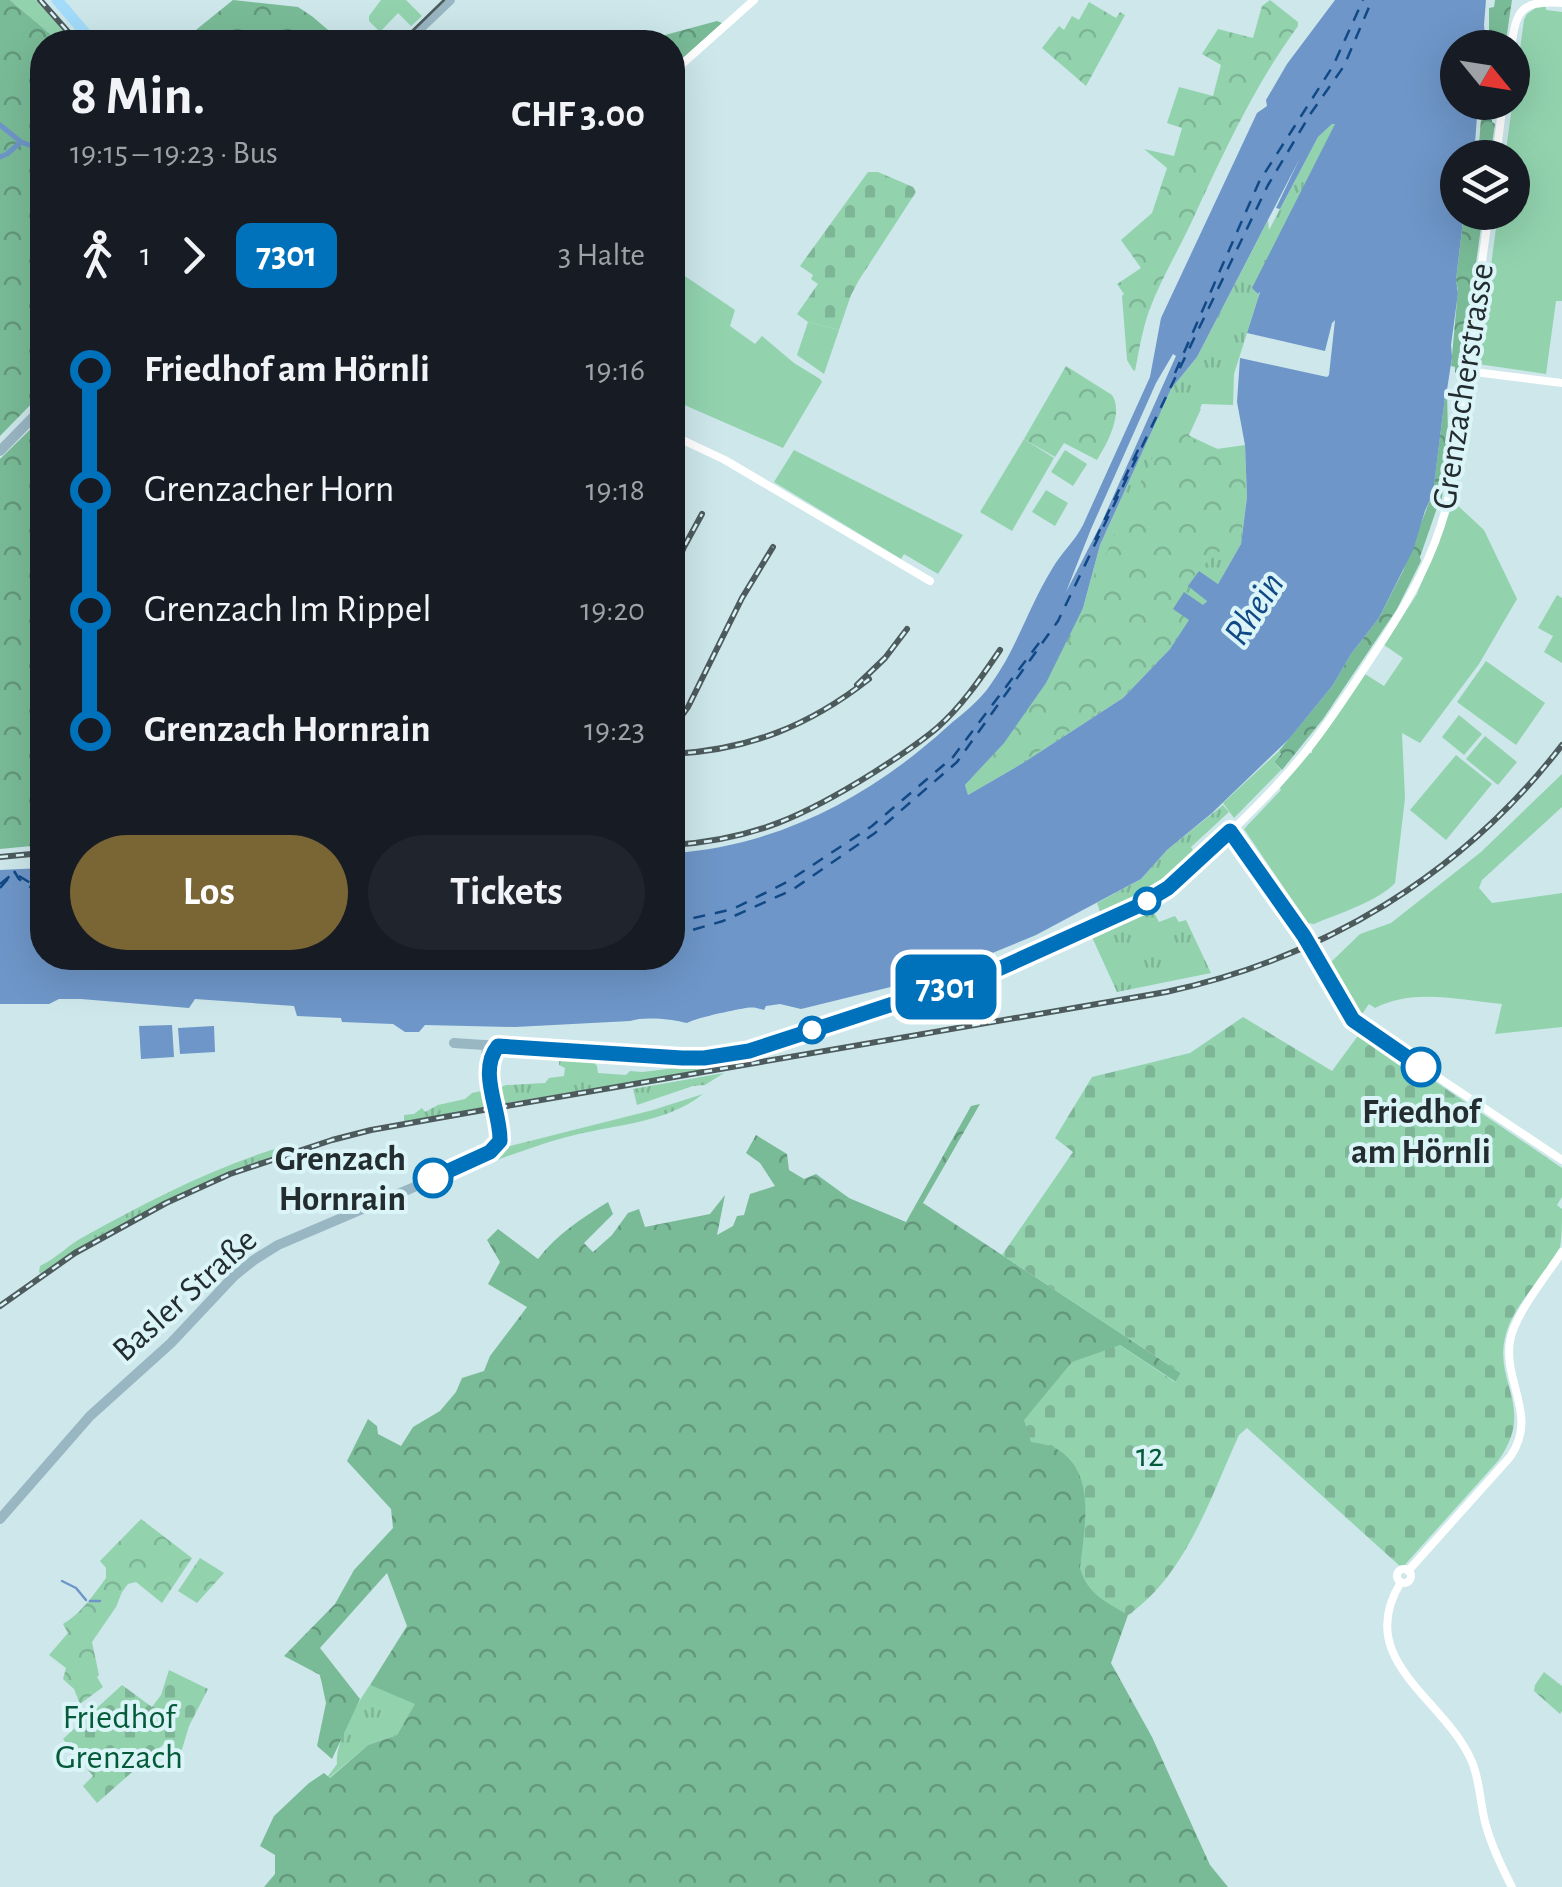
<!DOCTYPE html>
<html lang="de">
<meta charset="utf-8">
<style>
body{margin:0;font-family:"Alegreya Sans",sans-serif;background:#20242c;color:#f1f3f6;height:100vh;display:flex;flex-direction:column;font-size:38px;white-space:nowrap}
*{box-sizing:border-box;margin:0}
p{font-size:32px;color:#9ea1a6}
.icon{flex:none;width:55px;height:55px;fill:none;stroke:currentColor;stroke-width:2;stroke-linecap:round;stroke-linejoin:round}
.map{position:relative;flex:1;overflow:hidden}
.panel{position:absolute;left:30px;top:30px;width:655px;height:940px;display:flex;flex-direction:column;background:#171b24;border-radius:40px;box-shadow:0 10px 40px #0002}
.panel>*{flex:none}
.badge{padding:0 20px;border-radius:15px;font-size:35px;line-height:65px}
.needle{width:65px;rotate:120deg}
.buttons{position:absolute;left:1440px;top:30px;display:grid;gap:20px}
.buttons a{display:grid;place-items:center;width:90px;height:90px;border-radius:50%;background:#171b24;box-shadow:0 10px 40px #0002;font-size:50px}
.map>.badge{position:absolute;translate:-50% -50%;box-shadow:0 0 0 5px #fff}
.legs{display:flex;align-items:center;gap:15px;height:110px;padding:0 40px;font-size:32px}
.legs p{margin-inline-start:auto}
.headline{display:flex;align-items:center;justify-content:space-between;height:170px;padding:0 40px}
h1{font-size:55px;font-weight:600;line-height:75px}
.action{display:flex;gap:20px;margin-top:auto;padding:20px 40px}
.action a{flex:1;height:115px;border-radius:60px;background:#7a6635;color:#fff;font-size:40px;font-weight:600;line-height:115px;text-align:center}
.action a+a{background:#20242c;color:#f1f3f6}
ul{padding:0 40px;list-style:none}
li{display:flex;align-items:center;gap:35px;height:120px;font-size:38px}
li i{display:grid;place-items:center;width:15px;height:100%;margin:0 12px;background:currentColor}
li i::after{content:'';width:25px;height:25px;margin:-12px;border:8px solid;border-radius:50%;background:#171b24}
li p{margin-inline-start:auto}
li:first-child i{background:linear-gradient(#0000 50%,currentColor 0)}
li:last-child i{background:linear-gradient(currentColor 50%,#0000 0)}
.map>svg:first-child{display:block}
.grass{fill:url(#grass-tufts)}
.forest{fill:url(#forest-crowns)}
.cemetery{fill:url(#cemetery-stones)}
.park{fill:url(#park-crowns)}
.garden{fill:#92d3ae}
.water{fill:#6e96c8;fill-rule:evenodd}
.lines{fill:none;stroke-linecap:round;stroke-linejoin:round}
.stream{stroke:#6e96c8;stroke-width:2.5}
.canal{stroke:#6e96c8;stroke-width:5}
.ferry{stroke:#114986;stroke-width:2.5;stroke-dasharray:12 10;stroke-linecap:butt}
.secondary{stroke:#fff;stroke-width:8}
.primary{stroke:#99b6c3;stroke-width:10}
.highway{stroke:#a2dcfa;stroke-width:11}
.tram{stroke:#4d5b5d;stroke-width:2.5}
.rail-casing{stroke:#4d5b5d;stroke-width:6}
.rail{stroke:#daf4f8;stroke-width:2.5;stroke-dasharray:8;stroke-linecap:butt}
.line-1-casing{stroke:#fff;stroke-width:22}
.line-1{stroke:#0072bc;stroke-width:15}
.stop-1-dot{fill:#fff;stroke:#0072bc;stroke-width:5}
.labels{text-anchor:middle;stroke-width:8;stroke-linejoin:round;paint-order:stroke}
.street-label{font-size:35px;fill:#232d2f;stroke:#daf4f8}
.stop-label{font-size:35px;font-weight:bold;fill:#232d2f;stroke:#daf4f8}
.park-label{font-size:35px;fill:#055b39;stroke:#daf4f8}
.water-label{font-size:38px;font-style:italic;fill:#114986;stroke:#daf4f8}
</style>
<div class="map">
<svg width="1562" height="1887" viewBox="0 0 1562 1887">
<defs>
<pattern id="grass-tufts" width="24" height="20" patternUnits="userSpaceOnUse" patternTransform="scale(2.5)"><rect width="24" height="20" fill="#92d3ae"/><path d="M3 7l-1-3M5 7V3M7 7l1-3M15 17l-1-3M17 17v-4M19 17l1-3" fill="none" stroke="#7eb596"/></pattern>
<pattern id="forest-crowns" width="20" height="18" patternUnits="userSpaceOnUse" patternTransform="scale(2.5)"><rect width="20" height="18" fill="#79bb97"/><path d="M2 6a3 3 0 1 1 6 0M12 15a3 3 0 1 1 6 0" fill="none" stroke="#63987c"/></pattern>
<pattern id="cemetery-stones" width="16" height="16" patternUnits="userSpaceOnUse" patternTransform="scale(2.5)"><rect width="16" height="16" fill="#92d3ae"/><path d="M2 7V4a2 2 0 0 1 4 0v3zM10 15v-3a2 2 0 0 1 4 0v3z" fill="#7eb596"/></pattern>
<pattern id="park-crowns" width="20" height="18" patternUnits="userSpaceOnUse" patternTransform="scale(2.5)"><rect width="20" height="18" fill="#92d3ae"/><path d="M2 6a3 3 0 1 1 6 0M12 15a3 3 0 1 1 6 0" fill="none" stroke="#7eb596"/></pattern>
</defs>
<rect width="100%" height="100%" fill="#cde7eb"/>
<g class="grass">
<polygon points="1336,123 1253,288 1259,295 1234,374 1233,405 1202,404 1188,435 1217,449 1245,445 1247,497 1241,544 1218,584 1198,571 1207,600 1203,606 1184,593 1190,620 1170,649 1123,698 1023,763 968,795 965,785 1004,743 1083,608 1100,545 1171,389 1197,357 1268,220 1269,230 1318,137 1332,124"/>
<polygon points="1223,805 1229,812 1191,847 1199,860 1197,862 1192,859 1152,893 1102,917 1097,903 1141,879 1167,850"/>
<polygon points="1150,905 1159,922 1175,916 1179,922 1186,920 1211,973 1117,992 1091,935"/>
<polygon points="756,1053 758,1061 500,1104 497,1089 506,1085 545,1083 549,1078 564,1076 565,1068 559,1065 559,1058 591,1058 597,1066 598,1073 626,1075 630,1071 642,1072 685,1067"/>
<polygon points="724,1073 705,1085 693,1086 637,1105 633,1089"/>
<polygon points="481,1091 486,1092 490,1106 404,1122 404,1115 414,1114 422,1108 425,1112 438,1105 465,1099 472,1093"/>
<path d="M703 1094C666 1124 609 1125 563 1138 521 1150 479 1167 437 1182L502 1148 653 1110Z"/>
<path d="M284 1146 289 1150C202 1184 119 1221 41 1274L39 1272 40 1266C57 1258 68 1245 85 1236 148 1201 214 1167 284 1146Z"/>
<path d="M370 1685 416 1703 397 1735 368 1745 329 1778 328 1776 337 1764C335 1742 357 1703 370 1685Z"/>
</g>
<g class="forest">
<polygon points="0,0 10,0 60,42 42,42 42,393 0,436"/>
<polygon points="233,0 298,7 313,17 342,42 181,42"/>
<polygon points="1495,0 1512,0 1505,47 1492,47 1489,30 1489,8 1494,7"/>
<polygon points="717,21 722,23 673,67 672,42 653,42 665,35"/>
<polygon points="1483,103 1497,103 1496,113 1492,117 1492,122 1495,124 1490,157 1478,157 1481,119 1484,117 1484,112 1482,111"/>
<polygon points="1464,213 1483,213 1460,378 1455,372 1455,367 1451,366 1458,290 1456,280"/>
<polygon points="1447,390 1448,435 1444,462 1447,471 1441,472 1440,480 1444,483 1441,504 1438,505 1420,557 1421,561 1397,609 1323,719 1282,770 1274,762 1281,754 1279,751 1333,685 1351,654 1379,618 1403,571 1433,492 1445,397 1443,395"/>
<polygon points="42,418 42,845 0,849 0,459"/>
<path d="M980 1104 923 1203 1181 1373 1176 1382 1120 1345 1078 1456 1133 1612 1128 1615 1111 1663 1152 1737 1210 1865 1228 1887H264L275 1874V1855L260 1846 274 1816 309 1783 324 1773 330 1778 368 1745 397 1735 415 1704 370 1685 407 1626 387 1573 320 1648 360 1699 332 1759 317 1746 326 1703 320 1675 284 1656 335 1604 354 1570 393 1528 391 1509 347 1461 368 1419 377 1426 378 1434 401 1446 413 1427 440 1411 456 1392 462 1378 484 1371 490 1356 527 1307 488 1284 500 1262 487 1240 498 1229 538 1259C557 1234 582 1218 608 1202L613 1214 584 1243 593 1252 612 1235 628 1213 639 1209 645 1227 710 1214 725 1195 717 1235 733 1226 737 1216 744 1215 750 1194 775 1186 760 1163 746 1153 756 1135 787 1154 789 1170 804 1179 816 1174 849 1198 906 1222 971 1106Z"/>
</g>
<g class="cemetery">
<polygon points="868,172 878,172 913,187 916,192 859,280 851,295 839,330 808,322 797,314 818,284 811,279 813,275 800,266"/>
<path d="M1243 1017 1332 1071 1360 1033H1364L1562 1168V1197L1557 1205 1562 1209C1562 1221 1562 1237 1560 1247 1546 1277 1515 1301 1506 1334 1492 1383 1537 1407 1498 1461L1402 1568 1247 1428 1239 1435C1210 1498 1186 1575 1128 1615 1106 1602 1087 1594 1080 1568 1084 1529 1098 1471 1055 1448 1048 1445 1038 1443 1031 1442L1024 1420 1072 1362 1120 1345 1175 1382 1181 1373 1002 1255 1073 1152 1055 1138 1092 1077 1190 1053Z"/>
<polygon points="169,1670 208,1689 189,1726 180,1756 164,1744 97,1803 83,1786 93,1776 63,1739 122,1685 152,1707 161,1695"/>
</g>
<g class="park">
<path d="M1270 0 1298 22V26C1254 86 1223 154 1192 221 1178 251 1160 281 1149 311 1142 331 1139 351 1135 371L1133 370 1127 360 1122 296 1124 294 1117 284 1141 268 1121 240 1152 213 1167 168 1144 149 1174 156 1182 128 1167 123 1179 87 1213 96 1221 65 1202 54 1218 29 1253 38 1262 6Z"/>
<polygon points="1089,2 1116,18 1120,12 1125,15 1086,86 1042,48 1059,26 1064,30 1072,16 1079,20"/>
<path d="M1066 366 1112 395C1124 413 1107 444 1097 460L1064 443 1055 457 1024 439Z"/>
<path d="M1180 400 1201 409 1188 437 1228 453 1244 451 1246 497 1240 543 1236 549 1226 546 1198 570 1173 609 1189 620 1170 647 1122 697 1022 762 969 793 966 785C1014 733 1057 676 1084 610 1091 593 1094 574 1099 557L1105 556Z"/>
<path d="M141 1519 192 1558 162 1603 136 1582 128 1584 122 1592 116 1607 92 1642 99 1675 97 1677 103 1687 80 1704 74 1689 63 1679 66 1668 49 1655 68 1633 63 1624C81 1614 94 1594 106 1578V1568L100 1561Z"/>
<polygon points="200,1558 224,1573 197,1603 178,1591"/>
<polygon points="1544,1672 1562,1686 1562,1711 1560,1714 1534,1691 1535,1685"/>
</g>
<g class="garden">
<polygon points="10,0 36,0 69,37 60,42"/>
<polygon points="381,0 406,0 422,16 411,26 398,13 380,32 369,21 369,16"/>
<polygon points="1537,7 1546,7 1546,10 1562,12 1562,301 1556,301 1546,374 1478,364 1498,213 1512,212 1512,158 1505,157 1524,20 1527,14"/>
<polygon points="673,268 735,310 730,326 755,344 762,336 794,363 820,379 822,382 783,448 673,400"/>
<polygon points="808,322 839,330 824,374 797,355"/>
<polygon points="1024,439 1054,458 1012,531 980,512"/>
<polygon points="794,450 963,535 938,574 904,554 901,559 774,482"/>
<polygon points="1065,450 1087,464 1073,486 1051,472"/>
<polygon points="1046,490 1068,503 1055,526 1032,512"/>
<path d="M1455 503 1484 530 1517 599 1479 664 1420 743 1402 733 1405 798 1395 883C1379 901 1337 914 1314 924L1308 923 1244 829 1281 790 1280 788 1309 753H1312V750L1365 674 1384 686 1403 658 1384 645 1417 594 1452 506Z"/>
<polygon points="1557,595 1562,598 1562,663 1544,652 1553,636 1538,628"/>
<polygon points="1486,661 1545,703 1516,745 1457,702"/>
<polygon points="1459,715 1482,734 1464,755 1442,737"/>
<polygon points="1485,736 1517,762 1498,785 1466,759"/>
<polygon points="1279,751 1281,754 1274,762 1281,770 1234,818 1223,803"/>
<polygon points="1456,755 1492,784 1446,840 1410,810"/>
<path d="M1562 774V807L1482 880 1479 888 1492 903 1562 893V1027L1495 1034 1502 1004C1460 1000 1413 988 1375 1008L1369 1004 1360 1017 1353 1012 1329 964 1360 934 1391 923 1481 852Z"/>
</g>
<g class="water">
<path d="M1335 0H1486L1484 25 1486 47 1458 48V102L1478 103 1474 157 1458 158V212L1464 213 1456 280 1458 293 1451 345 1452 357 1447 390 1444 395 1445 397 1433 493 1425 511 1413 550 1379 618 1351 654 1333 685 1289 739 1212 813 1167 850 1141 879 1036 935 958 967 903 984 801 1009 780 1004 766 1006 764 1010C756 1008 754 1007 746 1008 734 1010 695 1018 687 1023 672 1019 644 1016 630 1021L515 1027 425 1025 419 1032H405L393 1024 342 1022 341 1018 297 1016 294 1006 195 999 189 1008 81 999H59L49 1004H0V870L42 868V958H672L673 853C778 846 870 797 947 727 963 713 979 702 991 684 1017 648 1029 606 1052 569 1061 553 1075 541 1083 525L1150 377 1161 318 1257 113 1267 106 1266 100 1287 64ZM1332 124H1335L1252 288 1258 294 1260 292 1247 333 1325 351 1332 323 1335 320 1329 375 1327 377 1240 358 1237 402 1245 445 1247 497 1241 544 1218 584 1199 571 1188 586 1207 601 1203 605 1184 592 1173 609 1189 620 1170 649 1123 698 1023 763 968 795 965 785 1004 743 1046 683 1083 608 1100 545 1171 389 1197 357 1300 158 1276 208 1280 209 1318 137ZM1173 354 1176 356 1101 524 1066 592 1091 529 1156 383Z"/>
<polygon points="172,1025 174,1057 141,1059 139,1026"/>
<polygon points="214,1026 215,1052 180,1054 178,1028"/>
</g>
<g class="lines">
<g class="stream">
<polyline points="62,1581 76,1588 86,1600"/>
<polyline points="90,1601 100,1601"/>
</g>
<g class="canal">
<polyline points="0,125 21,142"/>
<polyline points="0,157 7,154 21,142 32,146"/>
</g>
<g class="ferry">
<polyline points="1175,373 1259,182 1333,66 1363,0"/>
<polyline points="1095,540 1139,448"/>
<polyline points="14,871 19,879 42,895"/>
<polyline points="19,876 42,890"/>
<polyline points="0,884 10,876"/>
<polyline points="0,888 13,873"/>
<polyline points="672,923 733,909 787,882 872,826 953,757 1045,635"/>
<polyline points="672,936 723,921 792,890 875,833 957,762 1058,621 1268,185 1311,113 1344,66 1372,0"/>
</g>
<g class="secondary">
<path d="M1511 48C1516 10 1521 0 1562 3"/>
<polyline points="672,73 754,0"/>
<polyline points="1496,158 1503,102"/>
<polyline points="1467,371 1562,383"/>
<polyline points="672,435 725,460 930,581"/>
<polyline points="1230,831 1304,936 1357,1023 1562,1160"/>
<path d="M1217 845C1248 815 1280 784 1307 750 1331 720 1352 687 1373 655 1406 606 1436 555 1449 496L1489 212"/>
<circle cx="1404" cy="1576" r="7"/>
<path d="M1408 1571 1510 1457C1539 1416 1503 1383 1510 1341 1514 1315 1547 1275 1562 1252"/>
<path d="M1401 1582C1352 1661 1446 1699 1472 1762 1480 1781 1480 1802 1485 1822 1491 1845 1501 1866 1512 1887"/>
</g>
<g class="primary">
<polyline points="406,42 450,0"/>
<polyline points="0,451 42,408"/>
<polyline points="1210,851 1217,845"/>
<polyline points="454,1043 682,1058 704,1058 749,1051 984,974 1138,906 1168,888 1201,858"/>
<path d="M0 1519 90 1416 171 1343 234 1276 254 1260 278 1245 419 1185 495 1148 501 1136 489 1066C485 1060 485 1051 490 1045"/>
</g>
<polyline class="highway" points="57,0 93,42"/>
<polyline class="tram" points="401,42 444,0"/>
<g class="rail-casing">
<g id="rail">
<polyline points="40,0 77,42"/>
<polyline points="672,574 684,547 702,514"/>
<polyline points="857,685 885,658 907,629"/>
<polyline points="672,729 688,707 742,598 773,547"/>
<path d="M672 754C749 750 809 726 869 679"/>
<path d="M672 845C754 840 806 815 873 773 895 759 917 745 937 728 962 706 981 678 1000 650"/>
<polyline points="0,857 42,853"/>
<path d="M0 1306 75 1253 166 1203 230 1174 332 1140 371 1130 489 1109 1166 992C1324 958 1463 874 1562 745"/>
</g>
</g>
<use href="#rail" class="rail"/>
</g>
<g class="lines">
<g class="line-1-casing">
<path id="line-1" d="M433 1178 490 1152 500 1141C501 1111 477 1072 498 1046L682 1058H704L749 1051 994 971 1138 906 1168 888 1230 831 1304 936 1353 1020 1421 1067"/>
</g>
<use href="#line-1" class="line-1"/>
</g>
<g class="stop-1-dot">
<circle cx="1147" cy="901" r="12"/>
<circle cx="812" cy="1030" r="12"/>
<circle cx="1421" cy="1067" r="18"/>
<circle cx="433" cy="1178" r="18"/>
</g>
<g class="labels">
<g class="street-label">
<text transform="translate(1462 386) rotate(-81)" y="12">Grenzacherstrasse</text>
<text transform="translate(184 1294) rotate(-42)" y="12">Basler Straße</text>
</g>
<g class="stop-label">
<text x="1421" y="1123">Friedhof<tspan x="1421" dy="40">am Hörnli</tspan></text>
<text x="406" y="1170" text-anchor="end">Grenzach<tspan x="406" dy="40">Hornrain</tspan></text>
</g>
<g class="park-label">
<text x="1150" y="1466">12</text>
<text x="119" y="1728">Friedhof<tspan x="119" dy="40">Grenzach</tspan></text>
</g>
<g class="water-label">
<text transform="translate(1253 608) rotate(-57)" y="13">Rhein</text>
</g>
</g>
</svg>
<div class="buttons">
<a><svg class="needle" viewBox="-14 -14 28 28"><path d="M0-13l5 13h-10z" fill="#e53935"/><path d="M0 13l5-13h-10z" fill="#9ea1a6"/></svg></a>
<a><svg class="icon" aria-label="layers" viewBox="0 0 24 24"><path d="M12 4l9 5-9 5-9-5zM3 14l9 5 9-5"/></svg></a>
</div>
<b class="badge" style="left:946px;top:987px;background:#0072bc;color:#fff">7301</b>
<section class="panel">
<div class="headline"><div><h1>8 Min.</h1><p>19:15 – 19:23 · Bus</p></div><b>CHF 3.00</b></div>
<div class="legs"><svg class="icon" aria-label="walk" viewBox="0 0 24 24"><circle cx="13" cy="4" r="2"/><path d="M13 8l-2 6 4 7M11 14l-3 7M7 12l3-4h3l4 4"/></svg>1<svg class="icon" aria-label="forward" viewBox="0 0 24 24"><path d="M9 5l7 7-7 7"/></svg><b class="badge" style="background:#0072bc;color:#fff">7301</b><p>3 Halte</p></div>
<ul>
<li><i style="color:#0072bc"></i><b>Friedhof am Hörnli</b><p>19:16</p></li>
<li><i style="color:#0072bc"></i><span>Grenzacher Horn</span><p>19:18</p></li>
<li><i style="color:#0072bc"></i><span>Grenzach Im Rippel</span><p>19:20</p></li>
<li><i style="color:#0072bc"></i><b>Grenzach Hornrain</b><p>19:23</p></li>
</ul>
<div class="action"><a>Los</a><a>Tickets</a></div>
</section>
</div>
